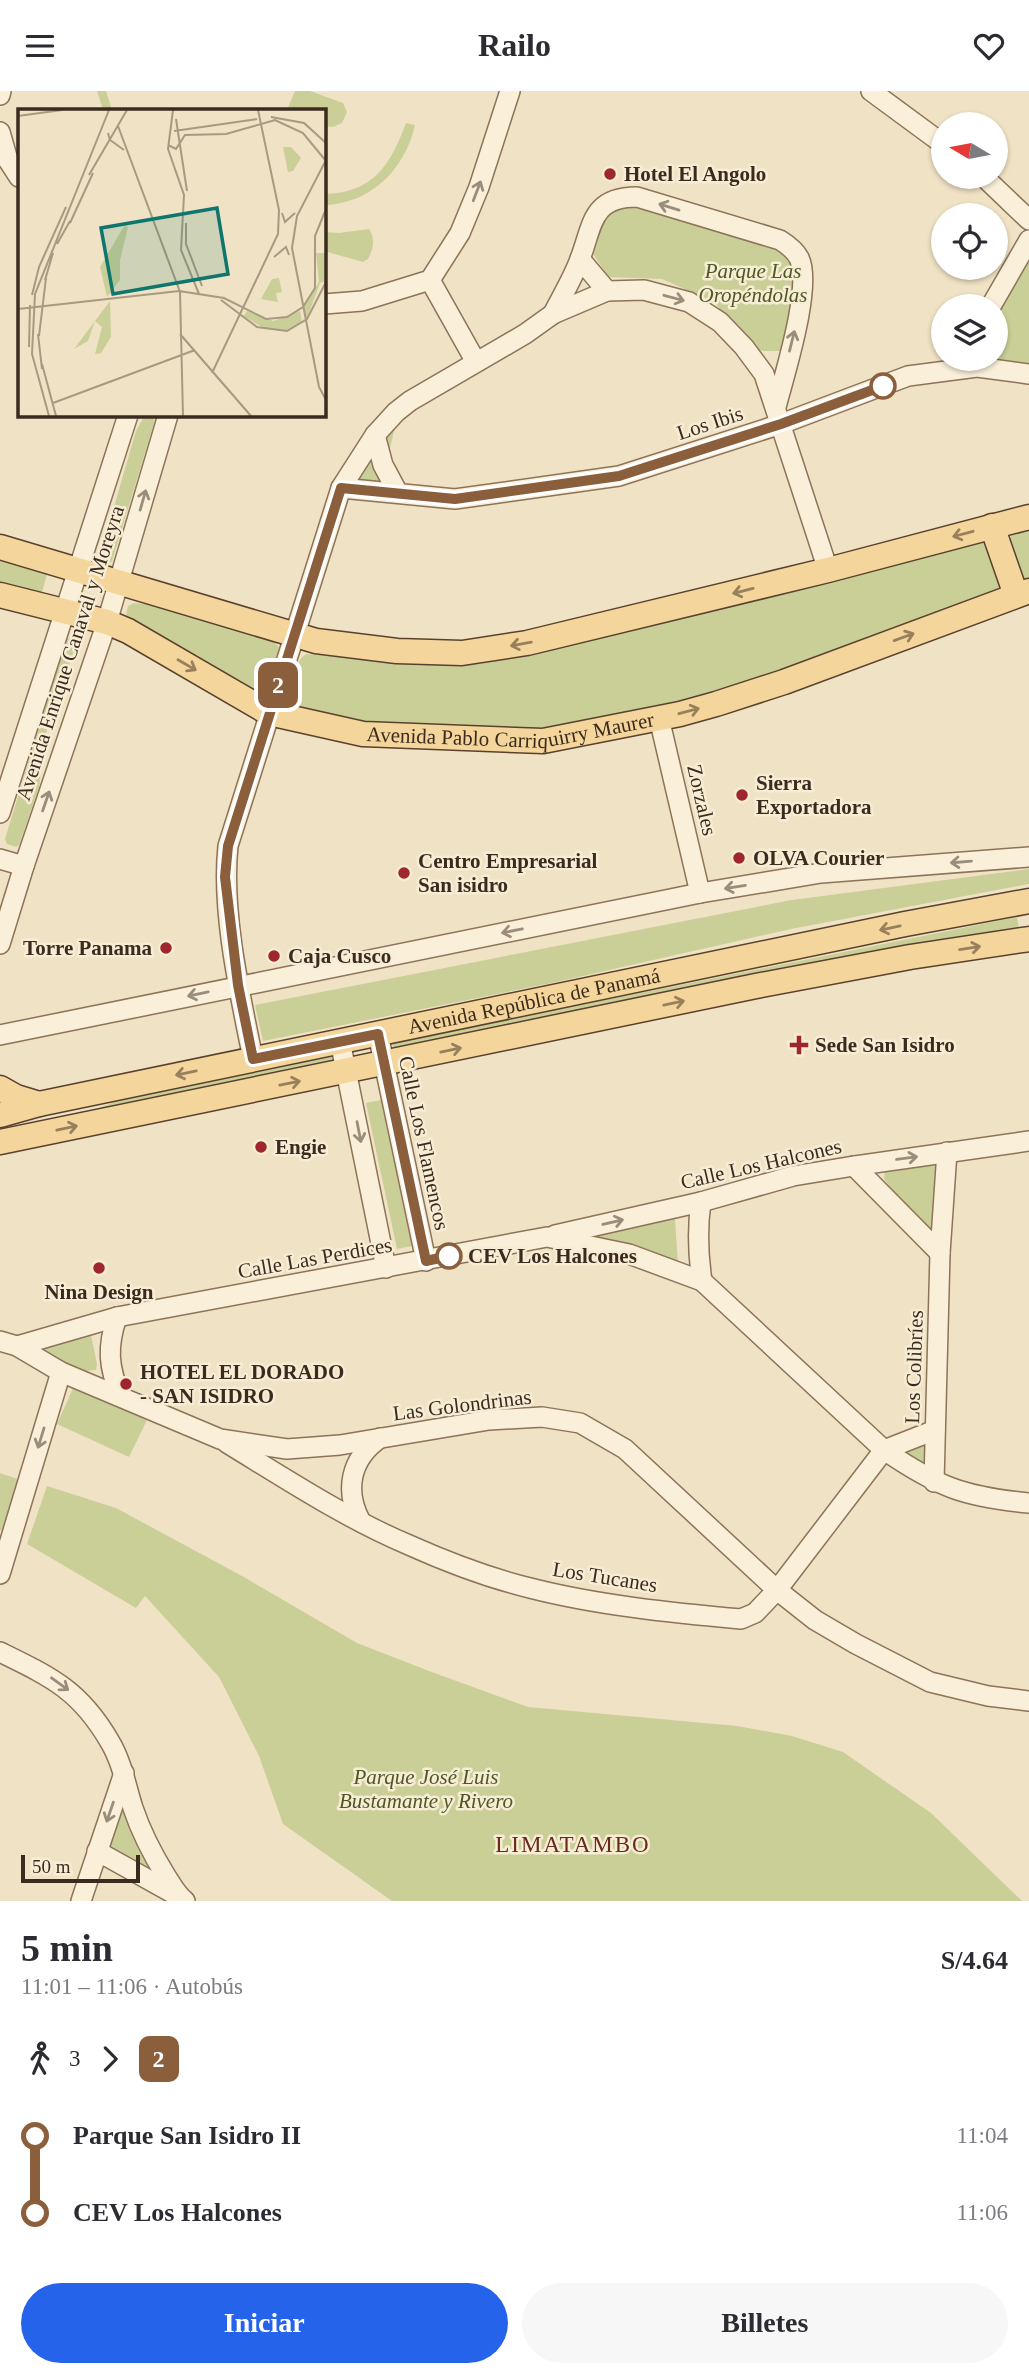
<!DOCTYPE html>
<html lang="es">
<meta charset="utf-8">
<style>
body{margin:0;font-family:Georgia,serif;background:#f7f7f7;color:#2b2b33;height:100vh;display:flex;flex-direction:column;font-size:26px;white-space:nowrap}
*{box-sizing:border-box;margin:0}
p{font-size:23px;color:#7c7c81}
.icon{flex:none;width:38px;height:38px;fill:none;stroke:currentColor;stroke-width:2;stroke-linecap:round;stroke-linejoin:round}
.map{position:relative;height:1810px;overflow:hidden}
.panel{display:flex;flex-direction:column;background:#fff;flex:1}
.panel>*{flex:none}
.badge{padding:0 14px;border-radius:10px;font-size:24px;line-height:46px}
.needle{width:46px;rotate:280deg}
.controls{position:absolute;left:931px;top:21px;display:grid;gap:14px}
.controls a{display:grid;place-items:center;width:77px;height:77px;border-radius:50%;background:#fff;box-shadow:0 2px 5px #0004;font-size:35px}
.scale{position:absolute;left:21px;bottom:18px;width:119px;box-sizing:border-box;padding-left:7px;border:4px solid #3b2b1e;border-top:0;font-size:19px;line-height:24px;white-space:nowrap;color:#3b2b1e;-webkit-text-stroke:5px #f7ecd4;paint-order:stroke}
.map>.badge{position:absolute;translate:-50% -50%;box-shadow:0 0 0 4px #fff}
.legs{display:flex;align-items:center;gap:10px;height:77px;padding:0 21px;font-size:23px}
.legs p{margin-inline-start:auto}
.head{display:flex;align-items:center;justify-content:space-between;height:119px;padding:0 21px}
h1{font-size:38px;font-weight:700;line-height:52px}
.button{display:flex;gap:14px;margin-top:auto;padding:14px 21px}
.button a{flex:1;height:80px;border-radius:42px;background:#2563eb;color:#fff;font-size:28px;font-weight:700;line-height:80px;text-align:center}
.button a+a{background:#f7f7f7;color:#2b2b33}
ul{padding:0 21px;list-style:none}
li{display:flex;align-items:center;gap:24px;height:77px;font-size:26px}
li i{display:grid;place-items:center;width:10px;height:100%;margin:0 9px;background:currentColor}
li i::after{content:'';width:18px;height:18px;margin:-9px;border:5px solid;border-radius:50%;background:#fff}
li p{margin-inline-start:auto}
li:first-child i{background:linear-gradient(#0000 50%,currentColor 0)}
li:last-child i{background:linear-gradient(currentColor 50%,#0000 0)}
header{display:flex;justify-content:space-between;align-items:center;height:91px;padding:0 21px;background:#fff;font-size:32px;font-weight:700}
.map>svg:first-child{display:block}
.green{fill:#cacf98}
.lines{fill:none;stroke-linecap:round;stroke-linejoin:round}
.minor-casing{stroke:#8c735a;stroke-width:22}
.major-casing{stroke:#59412e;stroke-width:27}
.minor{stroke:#faefd8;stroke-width:19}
.major{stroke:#f4d59b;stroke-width:24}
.oneway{stroke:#9a8d7b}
.oneway2{stroke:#98805c}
.line-1-casing{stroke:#fff;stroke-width:16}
.line-1{stroke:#8b5e3c;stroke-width:10}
.poi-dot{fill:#9d272c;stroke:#f7ecd4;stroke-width:2.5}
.stop-1-dot{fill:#fff;stroke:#8b5e3c;stroke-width:3.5}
.labels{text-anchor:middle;stroke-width:5;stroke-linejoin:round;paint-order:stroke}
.poi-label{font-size:21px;font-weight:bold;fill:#3b2b1e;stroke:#f7ecd4;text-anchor:start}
.park-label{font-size:21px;font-style:italic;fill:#4d5824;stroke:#f7ecd4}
.street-label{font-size:21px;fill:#3b2b1e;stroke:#f7ecd4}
.stop-label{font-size:21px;font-weight:bold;fill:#3b2b1e;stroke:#f7ecd4;text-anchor:start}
.neighbourhood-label{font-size:23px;letter-spacing:2px;fill:#692a1c;stroke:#f7ecd4}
.inset-road{fill:none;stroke:#a89982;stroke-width:2}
.view{fill:#0f766e;fill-opacity:0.15;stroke:#0f766e;stroke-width:3.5}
.inset-edge{fill:none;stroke:#3b2b1e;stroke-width:3.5}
</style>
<header><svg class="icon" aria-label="menu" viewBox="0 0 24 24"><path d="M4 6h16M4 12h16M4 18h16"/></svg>Railo<svg class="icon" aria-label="heart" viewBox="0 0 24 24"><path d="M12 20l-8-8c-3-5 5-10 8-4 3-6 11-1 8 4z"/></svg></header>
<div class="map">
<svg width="1029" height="1810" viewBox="0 0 1029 1810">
<rect width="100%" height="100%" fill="#f0e2c4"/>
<g class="green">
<polygon points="97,0 106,0 112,19 103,19"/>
<polygon points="295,0 310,0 343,12 347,21 342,32 333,36 324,35 324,19 287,19"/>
<path d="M406 32 415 34C405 79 370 113 324 114V103C373 102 390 75 406 32Z"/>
<polygon points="640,115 768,152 791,165 799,186 781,260 756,260 714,211 662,188 608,186 588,155 611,119"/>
<path d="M369 138C376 148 373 158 368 168L363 171 324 160V141L339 142Z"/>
<polygon points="1029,160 1029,273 988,272 981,268 996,268 996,217"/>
<polygon points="145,324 155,329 112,470 104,477 98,471 136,340"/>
<polygon points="396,332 390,357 394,384 407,396 351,391"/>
<polygon points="1029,437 1029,495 1021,494 1009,449 1014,440"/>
<path d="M984 450 995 467 1006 491 1001 500C853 555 706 616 549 640 517 645 470 639 437 637 388 632 338 629 290 618 288 599 291 574 306 563L479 573Z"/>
<polygon points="0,467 40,479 47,483 41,505 0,498"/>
<polygon points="134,512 146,513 268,546 280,557 267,604 257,605 130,532 126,524 128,515"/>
<polygon points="69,547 75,549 76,554 46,642 39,696 19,754 16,756 7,753 5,748 66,548"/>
<polygon points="1029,778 1029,793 791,838 552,892 263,950 255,914 792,809"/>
<polygon points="1017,826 1019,838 394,961 392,952"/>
<polygon points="336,965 337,974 0,1042 0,1038 99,1017 120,1009"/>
<polygon points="381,1009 412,1155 397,1158 366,1012"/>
<polygon points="937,1070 939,1142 927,1143 884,1088 885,1079"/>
<path d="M659 1126 675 1128 678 1174C649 1156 621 1151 588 1147L592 1140Z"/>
<polygon points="85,1242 91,1244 97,1273 96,1279 86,1280 40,1261 41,1251"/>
<polygon points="74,1295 147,1329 129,1366 57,1333"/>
<polygon points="926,1351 925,1375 904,1362"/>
<polygon points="0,1382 20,1389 3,1440 0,1439"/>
<polygon points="47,1395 116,1417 242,1485 357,1552 429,1580 528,1616 737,1635 792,1645 843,1661 931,1722 1022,1810 392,1810 283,1733 259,1665 219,1586 145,1505 136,1517 27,1453"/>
<polygon points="122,1705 134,1744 151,1781 103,1760"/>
</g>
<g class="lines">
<g class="minor-casing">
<g id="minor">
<polyline points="871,0 943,53"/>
<polyline points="0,4 1,0"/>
<polyline points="0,41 8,69 19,86"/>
<polyline points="984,86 1029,129"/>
<polyline points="580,168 607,200"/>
<polyline points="430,189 476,271"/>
<polyline points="324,213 362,210 430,189 460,142 479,96 510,0"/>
<polyline points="991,215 1029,149"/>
<path d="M553 223C562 205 573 187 580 168 593 134 591 106 637 106L780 149C788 154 795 159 799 167 813 194 784 285 776 316"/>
<polyline points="375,344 383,374 398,402"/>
<polyline points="341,397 455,408 619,385 781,333 908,285 977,276 1029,283"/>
<polyline points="659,627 700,802"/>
<polyline points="0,722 128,324"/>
<polyline points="0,768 24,775"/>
<polyline points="0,853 24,775 107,531 168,324"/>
<polyline points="378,943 426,1170"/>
<polyline points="0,944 700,802 821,782 1029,766"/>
<polyline points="340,950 386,1177"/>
<path d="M253 968C240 903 221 821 228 755L341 397 375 344 396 321 410 310 525 243 553 223 607 200 644 199 689 211 720 231 744 256 764 283 828 479"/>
<polyline points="854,1075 940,1162"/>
<path d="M701 1111C697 1138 698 1163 702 1190"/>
<polyline points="555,1144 701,1111 793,1085 854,1075 1029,1050"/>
<path d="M117 1226C107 1255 108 1277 121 1305"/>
<polyline points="0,1250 17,1255 61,1281 220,1348 287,1358 340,1354 489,1329 542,1326 580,1332 625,1358 777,1499 815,1529 856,1553 930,1591 988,1605 1029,1610"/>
<path d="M17 1255 117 1226 547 1146 629 1163 702 1190 884 1359C938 1396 964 1406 1029 1412"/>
<path d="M227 1352C286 1388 345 1427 409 1454 447 1471 489 1487 530 1497 596 1514 673 1522 741 1528L755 1522 777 1499 884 1359 935 1339"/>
<polyline points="934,1391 940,1162 947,1061"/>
<path d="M361 1431C344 1400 350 1368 380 1347"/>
<polyline points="0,1483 61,1281"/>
<path d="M0 1561C51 1586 80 1599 110 1651 122 1671 126 1695 133 1717 141 1741 153 1764 166 1785 172 1794 176 1803 185 1810"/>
<polyline points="97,1760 176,1804"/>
<polyline points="81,1810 124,1682"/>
</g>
</g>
<g class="major-casing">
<g id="major">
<polyline points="992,435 1016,504"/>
<polyline points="0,456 316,550 397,560 462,562 527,552 828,479 1029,426"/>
<path id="s1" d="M0 504 107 531 128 540 269 622 363 643 543 650 680 623 716 613 784 591 1029 500"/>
<polyline points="0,997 16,1006 39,1013"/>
<path id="s2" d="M0 1024 39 1013 905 833 1029 810"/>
<polyline points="0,1051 756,895 910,866 1029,848"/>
</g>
</g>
<use href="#minor" class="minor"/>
<use href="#major" class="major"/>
</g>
<defs><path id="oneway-shaft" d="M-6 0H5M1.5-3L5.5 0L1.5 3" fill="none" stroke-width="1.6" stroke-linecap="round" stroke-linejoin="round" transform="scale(1.75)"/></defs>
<g class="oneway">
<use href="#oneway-shaft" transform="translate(477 100) rotate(-69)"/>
<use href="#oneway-shaft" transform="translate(669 116) rotate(-163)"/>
<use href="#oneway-shaft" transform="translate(674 207) rotate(15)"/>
<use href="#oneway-shaft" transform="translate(792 250) rotate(-76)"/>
<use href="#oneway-shaft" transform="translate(143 409) rotate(-74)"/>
<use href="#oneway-shaft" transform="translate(46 710) rotate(-71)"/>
<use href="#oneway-shaft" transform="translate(961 771) rotate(175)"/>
<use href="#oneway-shaft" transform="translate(735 796) rotate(171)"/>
<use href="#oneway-shaft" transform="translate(512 840) rotate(169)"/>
<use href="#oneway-shaft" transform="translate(198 903) rotate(168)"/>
<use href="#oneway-shaft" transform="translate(359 1041) rotate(79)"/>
<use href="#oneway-shaft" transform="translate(907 1067) rotate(-8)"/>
<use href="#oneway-shaft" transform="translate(613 1131) rotate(-13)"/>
<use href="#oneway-shaft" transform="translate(41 1347) rotate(107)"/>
<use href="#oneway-shaft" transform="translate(60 1593) rotate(36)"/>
<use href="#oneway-shaft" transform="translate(110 1721) rotate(109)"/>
</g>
<g class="oneway2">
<use href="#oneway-shaft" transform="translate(963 443) rotate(165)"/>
<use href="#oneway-shaft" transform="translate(743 500) rotate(166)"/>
<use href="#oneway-shaft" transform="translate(904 546) rotate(-20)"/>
<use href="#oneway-shaft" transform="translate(521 553) rotate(170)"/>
<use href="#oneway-shaft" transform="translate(187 574) rotate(30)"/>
<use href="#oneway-shaft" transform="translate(689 620) rotate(-15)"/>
<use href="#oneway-shaft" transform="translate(890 837) rotate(168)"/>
<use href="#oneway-shaft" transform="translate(970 857) rotate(-9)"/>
<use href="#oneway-shaft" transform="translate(674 912) rotate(-12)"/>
<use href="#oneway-shaft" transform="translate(451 959) rotate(-12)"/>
<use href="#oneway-shaft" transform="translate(186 982) rotate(168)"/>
<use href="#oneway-shaft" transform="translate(290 992) rotate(-11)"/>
<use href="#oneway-shaft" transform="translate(67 1037) rotate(-12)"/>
</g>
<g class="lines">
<g class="line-1-casing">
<polyline id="line-1" points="449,1165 426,1170 378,943 253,968 238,894 225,786 228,755 341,397 455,408 619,385 781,333 883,295"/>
</g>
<use href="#line-1" class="line-1"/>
</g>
<g class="poi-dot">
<circle cx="610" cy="83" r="7"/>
<circle cx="742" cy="704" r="7"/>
<circle cx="739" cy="767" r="7"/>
<circle cx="404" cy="782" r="7"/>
<circle cx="166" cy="857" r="7"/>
<circle cx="274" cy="865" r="7"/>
<path d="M795.5 943.5h7v7h7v7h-7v7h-7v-7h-7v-7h7z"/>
<circle cx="261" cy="1056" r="7"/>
<circle cx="99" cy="1177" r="7"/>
<circle cx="126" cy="1293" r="7"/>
</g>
<g class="stop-1-dot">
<circle cx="883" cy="295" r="12"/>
<circle cx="449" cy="1165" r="12"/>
</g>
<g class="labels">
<g class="poi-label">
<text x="624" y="90">Hotel El Angolo</text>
<text x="756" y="699">Sierra<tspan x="756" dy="24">Exportadora</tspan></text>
<text x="753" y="774">OLVA Courier</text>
<text x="418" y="777">Centro Empresarial<tspan x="418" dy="24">San isidro</tspan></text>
<text x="152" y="864" text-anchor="end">Torre Panama</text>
<text x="288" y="872">Caja Cusco</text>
<text x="815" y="961">Sede San Isidro</text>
<text x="275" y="1063">Engie</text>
<text x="99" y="1208" text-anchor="middle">Nina Design</text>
<text x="140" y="1288">HOTEL EL DORADO<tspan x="140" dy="24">- SAN ISIDRO</tspan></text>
</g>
<g class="park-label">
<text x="753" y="187">Parque Las<tspan x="753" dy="24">Oropéndolas</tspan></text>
<text x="426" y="1693">Parque José Luis<tspan x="426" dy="24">Bustamante y Rivero</tspan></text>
</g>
<g class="street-label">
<text transform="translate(710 332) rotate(-18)" y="7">Los Ibis</text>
<text transform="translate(70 562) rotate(-72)" y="7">Avenida Enrique Canaval y Moreyra</text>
<text dy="7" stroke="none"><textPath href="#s1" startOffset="541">Avenida Pablo Carriquirry Maurer</textPath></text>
<text transform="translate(702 709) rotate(77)" y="7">Zorzales</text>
<text dy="7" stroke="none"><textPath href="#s2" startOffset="546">Avenida República de Panamá</textPath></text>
<text transform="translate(424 1052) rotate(78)" y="7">Calle Los Flamencos</text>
<text transform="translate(761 1073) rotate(-13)" y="7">Calle Los Halcones</text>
<text transform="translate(315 1167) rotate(-10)" y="7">Calle Las Perdices</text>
<text transform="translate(914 1276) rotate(-88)" y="7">Los Colibríes</text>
<text transform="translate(462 1314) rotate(-7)" y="7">Las Golondrinas</text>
<text transform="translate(605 1486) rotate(9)" y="7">Los Tucanes</text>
</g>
<g class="stop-label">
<text x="468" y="1172">CEV Los Halcones</text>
</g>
<g class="neighbourhood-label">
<text x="573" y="1761">LIMATAMBO</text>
</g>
</g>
<g transform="translate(18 18)">
<rect width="308" height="308" fill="#f0e2c4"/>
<path d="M265 38H273L283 49 275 62 270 63ZM106 117 110 118 102 151V171L89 188 82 158ZM298 144H308V172L302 174 289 209 286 198 301 173ZM261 169 264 183 258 184 260 193 243 190 254 170ZM92 192 93 228 83 244 77 245 84 218 77 212 70 232 56 240ZM229 202 255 212 282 202 284 214 268 222 247 220 226 207Z" fill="#cacf98"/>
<path class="inset-road" d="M155 1 150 40 166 86 163 141 181 185M0 7 44 1M253 8 286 14 308 34M158 10 169 82M100 17 162 183 165 307M156 22 239 10M90 24 92 31 106 41M150 36 158 40 167 26 208 25 257 11 285 24 308 52M308 51 279 107 274 139 301 278 308 291M71 66 109 1M264 104 267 113 277 104M52 114 75 64M168 114V135L184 177M39 135 52 112M256 148 268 138 271 146M27 171 35 144M14 186 21 158 48 98M203 191 239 218 269 222 289 210 308 173M0 200 161 182 206 189 248 210 269 208 285 198 297 179V127L308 100M20 225 24 260M162 225 233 307M21 227 28 169M11 238 12 196M24 255 38 307M194 264 260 125 261 101 240 1M35 294 177 241M31 307 14 245 17 185 91 1"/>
<path class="view" d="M199 99 210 165 95 185 83 119Z"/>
<rect width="308" height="308" class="inset-edge"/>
</g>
</svg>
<div class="controls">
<a><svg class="needle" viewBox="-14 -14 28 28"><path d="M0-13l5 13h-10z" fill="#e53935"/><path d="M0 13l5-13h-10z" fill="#7c7c81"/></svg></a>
<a><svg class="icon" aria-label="locate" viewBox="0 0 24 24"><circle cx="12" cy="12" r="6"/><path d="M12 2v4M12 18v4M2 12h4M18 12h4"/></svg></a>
<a><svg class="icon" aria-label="layers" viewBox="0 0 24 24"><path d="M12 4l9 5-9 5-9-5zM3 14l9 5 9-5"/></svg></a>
</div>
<div class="scale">50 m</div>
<b class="badge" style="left:278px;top:594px;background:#8b5e3c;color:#fff">2</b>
</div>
<section class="panel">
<div class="head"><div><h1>5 min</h1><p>11:01 – 11:06 · Autobús</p></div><b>S/4.64</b></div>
<div class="legs"><svg class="icon" aria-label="walk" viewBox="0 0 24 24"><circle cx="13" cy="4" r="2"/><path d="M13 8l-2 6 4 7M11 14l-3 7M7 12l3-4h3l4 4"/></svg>3<svg class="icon" aria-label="forward" viewBox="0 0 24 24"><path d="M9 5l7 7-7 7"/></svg><b class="badge" style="background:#8b5e3c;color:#fff">2</b></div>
<ul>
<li><i style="color:#8b5e3c"></i><b>Parque San Isidro II</b><p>11:04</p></li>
<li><i style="color:#8b5e3c"></i><b>CEV Los Halcones</b><p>11:06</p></li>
</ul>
<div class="button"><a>Iniciar</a><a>Billetes</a></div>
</section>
